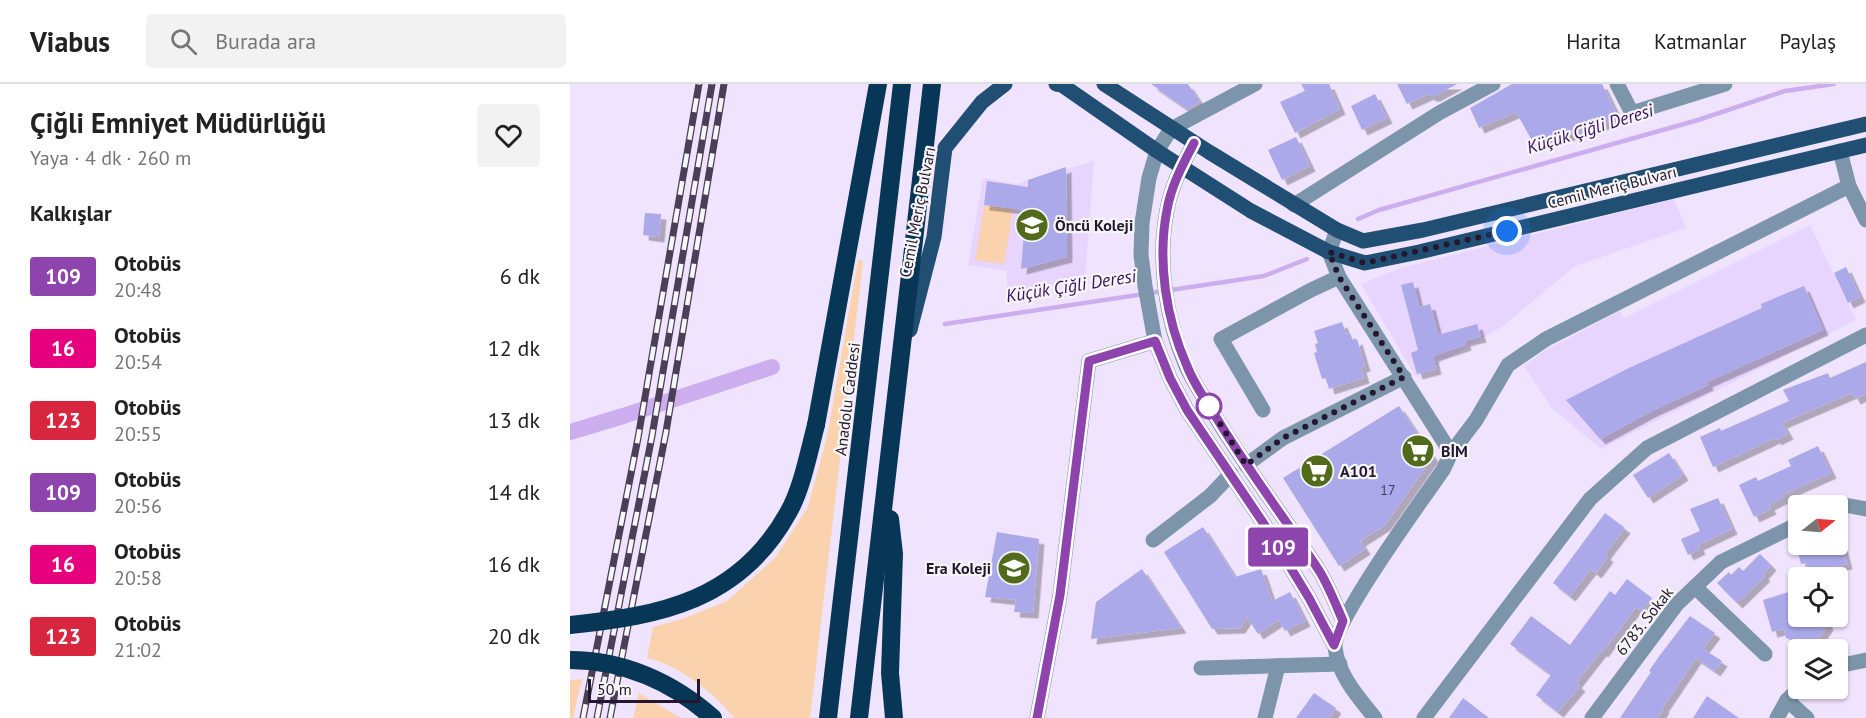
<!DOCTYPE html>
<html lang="tr">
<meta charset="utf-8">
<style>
body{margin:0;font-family:"PT Sans",sans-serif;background:#f2f2f2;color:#222;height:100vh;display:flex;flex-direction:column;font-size:22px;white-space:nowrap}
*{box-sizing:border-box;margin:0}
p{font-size:20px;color:#767676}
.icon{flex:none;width:33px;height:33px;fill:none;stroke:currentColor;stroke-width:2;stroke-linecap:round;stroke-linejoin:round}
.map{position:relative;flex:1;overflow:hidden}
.drawer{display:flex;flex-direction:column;background:#fff;width:570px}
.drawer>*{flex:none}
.badge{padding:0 12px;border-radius:4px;font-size:21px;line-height:39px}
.needle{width:39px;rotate:73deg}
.fabs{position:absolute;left:1218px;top:411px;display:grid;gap:12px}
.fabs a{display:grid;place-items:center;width:60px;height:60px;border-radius:6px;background:#fff;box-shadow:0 2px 4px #0004;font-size:30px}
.scale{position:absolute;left:18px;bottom:15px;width:112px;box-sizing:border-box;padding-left:6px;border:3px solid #241830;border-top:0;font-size:16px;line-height:21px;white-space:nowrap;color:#241830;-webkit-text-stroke:4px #f6f6f6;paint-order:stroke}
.you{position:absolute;width:30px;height:30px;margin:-15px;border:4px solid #fff;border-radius:50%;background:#1a73e8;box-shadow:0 0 0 9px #1a73e833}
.map>.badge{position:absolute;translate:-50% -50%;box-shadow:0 0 0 3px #fff}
h2{padding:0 30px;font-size:22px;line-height:54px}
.round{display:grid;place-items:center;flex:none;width:63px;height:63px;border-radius:6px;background:#f2f2f2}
.summary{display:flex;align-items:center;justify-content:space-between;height:102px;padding:0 30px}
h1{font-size:28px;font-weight:600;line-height:45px}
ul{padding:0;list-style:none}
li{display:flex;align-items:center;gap:18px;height:72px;padding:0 30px}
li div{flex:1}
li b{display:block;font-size:22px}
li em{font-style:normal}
li .badge{min-width:66px;font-weight:700;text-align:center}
header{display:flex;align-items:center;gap:36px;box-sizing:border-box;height:84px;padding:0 30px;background:#fff;border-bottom:2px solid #e0e0e0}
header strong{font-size:28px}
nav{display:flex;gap:33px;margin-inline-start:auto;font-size:21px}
.search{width:420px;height:54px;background:#f2f2f2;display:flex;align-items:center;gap:15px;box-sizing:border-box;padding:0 21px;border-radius:6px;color:#767676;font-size:22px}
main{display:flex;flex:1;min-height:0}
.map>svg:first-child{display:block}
.built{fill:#e7d4ff}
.green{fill:#fad3ae}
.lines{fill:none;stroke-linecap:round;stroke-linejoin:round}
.stream{stroke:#ccaeef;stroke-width:4.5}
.canal{stroke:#ccaeef;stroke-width:16}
.building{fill:#aba9ea;filter:url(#shadow)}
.minor{stroke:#7d95aa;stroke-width:15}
.major{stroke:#214f74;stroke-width:15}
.highway{stroke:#083657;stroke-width:18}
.rail-casing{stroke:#4b3f58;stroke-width:7}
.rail{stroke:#f6f6f6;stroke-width:4.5;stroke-dasharray:14;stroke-linecap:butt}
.highway-bridge{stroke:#083657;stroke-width:18}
.line-casing{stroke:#fff;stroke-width:14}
.line{stroke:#8e44ad;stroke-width:9}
.walk{stroke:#241830;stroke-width:6;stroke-dasharray:0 10.8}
.stop-dot{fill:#fff;stroke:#8e44ad;stroke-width:3}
.labels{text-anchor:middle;stroke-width:4.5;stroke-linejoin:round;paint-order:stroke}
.number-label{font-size:14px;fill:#463c5e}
.street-label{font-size:16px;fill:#241830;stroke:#f6f6f6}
.poi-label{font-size:16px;font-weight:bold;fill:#241830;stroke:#f6f6f6;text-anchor:start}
.water-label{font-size:18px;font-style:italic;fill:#3c115c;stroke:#f6f6f6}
</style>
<header>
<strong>Viabus</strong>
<div class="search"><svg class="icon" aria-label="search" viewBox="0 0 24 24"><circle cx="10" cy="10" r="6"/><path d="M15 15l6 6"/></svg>Burada ara</div>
<nav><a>Harita</a><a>Katmanlar</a><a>Paylaş</a></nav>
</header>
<main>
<section class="drawer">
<div class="summary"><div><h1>Çiğli Emniyet Müdürlüğü</h1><p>Yaya · 4 dk · 260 m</p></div><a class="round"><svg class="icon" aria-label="heart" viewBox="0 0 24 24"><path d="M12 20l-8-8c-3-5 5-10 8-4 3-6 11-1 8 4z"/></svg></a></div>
<h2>Kalkışlar</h2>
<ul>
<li><span class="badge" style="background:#8e44ad;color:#fff">109</span><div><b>Otobüs</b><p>20:48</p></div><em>6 dk</em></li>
<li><span class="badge" style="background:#e6007e;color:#fff">16</span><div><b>Otobüs</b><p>20:54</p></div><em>12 dk</em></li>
<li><span class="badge" style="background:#d7263d;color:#fff">123</span><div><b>Otobüs</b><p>20:55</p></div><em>13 dk</em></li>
<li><span class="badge" style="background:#8e44ad;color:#fff">109</span><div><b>Otobüs</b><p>20:56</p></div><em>14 dk</em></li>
<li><span class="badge" style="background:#e6007e;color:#fff">16</span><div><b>Otobüs</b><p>20:58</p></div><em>16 dk</em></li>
<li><span class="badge" style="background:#d7263d;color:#fff">123</span><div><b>Otobüs</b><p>21:02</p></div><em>20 dk</em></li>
</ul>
</section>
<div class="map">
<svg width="1296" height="634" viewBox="0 0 1296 634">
<defs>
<filter id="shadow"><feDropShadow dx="5.5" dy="5.5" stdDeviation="0" flood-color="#0004"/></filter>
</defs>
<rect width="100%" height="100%" fill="#efe3fd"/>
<g class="built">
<polygon points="524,77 515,194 437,213 437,187 398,181 413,94 446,100"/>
<polygon points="1104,115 1116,144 1005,182 933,242 846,293 791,200 831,184"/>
<polygon points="1240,141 1286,236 1031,365 982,324 954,282 974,267 1050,227 1054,234"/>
</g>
<g class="green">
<polygon points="414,121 443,126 434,180 405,176"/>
<path d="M288 176 293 177 240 634H164C146 610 107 580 77 574L83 543 112 535 157 517 205 474 238 423 257 353Z"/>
<polygon points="12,595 3,634 0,634 0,596"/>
<polygon points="69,609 111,634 63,634"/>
</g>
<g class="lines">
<g class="stream">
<polyline points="788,135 809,126 1128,36 1215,7 1264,0"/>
<polyline points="375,240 694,192 737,175"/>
</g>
<polyline class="canal" points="0,348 53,332 202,283"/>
</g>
<g class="building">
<polygon points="581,0 618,0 630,18 617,25"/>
<polygon points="731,0 759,0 770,25 725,49 710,18 735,7"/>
<polygon points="827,0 887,0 865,12 860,12 859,10 837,20"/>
<polygon points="942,0 1032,0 1049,35 965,62 946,28 909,44 900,24"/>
<polygon points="805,10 817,34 792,46 781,22"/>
<polygon points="726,53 740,82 712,96 698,66"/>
<polygon points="496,83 497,173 451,185 456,126 414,121 417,97 458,103 458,96"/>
<polygon points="75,129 91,130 89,153 73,151"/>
<polygon points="1276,183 1290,213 1278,219 1264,189"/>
<polygon points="843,198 849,223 860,220 868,251 907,240 911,253 895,257 896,261 863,272 866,285 847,290 841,269 848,266 831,201"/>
<polygon points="1234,202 1253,246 1137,298 1138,301 1082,327 1030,355 996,316 1061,283 1192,224 1191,220"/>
<polygon points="772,238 776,250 780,249 783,257 787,255 795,282 791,283 794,294 759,305 756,294 752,295 744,269 747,268 745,260 748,259 744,247"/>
<polygon points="1296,278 1296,310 1285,315 1282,309 1212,339 1218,350 1206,356 1205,354 1143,383 1130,353 1150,344 1151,347 1219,317 1213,306 1258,289 1260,294"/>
<polygon points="829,322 863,373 815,441 790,457 795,465 769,482 713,394"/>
<polygon points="1248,362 1261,389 1212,411 1213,414 1199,421 1201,425 1184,433 1169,401 1186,393 1188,397 1221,382 1218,376"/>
<polygon points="1099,369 1113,391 1078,414 1063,391"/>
<polygon points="1148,414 1162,445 1128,461 1130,465 1118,471 1111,455 1130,447 1120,425"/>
<polygon points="1035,429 1055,444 1035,470 1038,473 1026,489 1021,485 1000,512 983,499"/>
<polygon points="633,443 665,493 691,485 702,517 720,508 735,537 715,547 709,536 688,550 677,533 670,544 642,545 594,468"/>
<polygon points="427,448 469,455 463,529 444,528 446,516 415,513"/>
<polygon points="1226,460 1272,460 1277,480 1239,489 1237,479 1231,480"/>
<polygon points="1190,470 1201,481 1193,490 1195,492 1167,519 1147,499 1159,488 1161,491 1169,483 1173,487"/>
<polygon points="572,485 611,544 521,555 526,518"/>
<polygon points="1057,495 1082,514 1072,527 1066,523 1033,568 1031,567 1006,599 1010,602 988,628 966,611 981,591 940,560 961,532 1000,561 1040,507 1045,511"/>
<polygon points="1228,505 1228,532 1255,532 1258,541 1248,555 1233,561 1216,554 1214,545 1202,548 1193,516"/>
<polygon points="1120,532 1145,549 1133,565 1152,577 1145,587 1126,574 1093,623 1094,624 1087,634 1050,634 1081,588 1079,587 1090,571"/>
<polygon points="744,609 766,624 759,634 726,634"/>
<polygon points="1137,612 1169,634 1123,634"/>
<polygon points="893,614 919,634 879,634"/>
</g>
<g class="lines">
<g class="minor">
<polyline points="685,0 601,45 587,67 579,94 572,139 571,171 575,202 585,257 600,294 617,326 694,440 739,514 764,561"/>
<polyline points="1047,0 1062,29 1155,0"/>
<path d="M624 59C613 80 601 102 597 126 587 177 596 235 616 282 625 301 637 319 648 337 680 389 717 437 750 488 759 503 766 521 773 537"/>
<polyline points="1270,67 1279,102 1296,136"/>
<polyline points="724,121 869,29 923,0"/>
<path d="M767 146 759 168 769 193 881 369 873 386C854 413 763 538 765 563 768 591 788 613 805 634"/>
<polyline points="693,326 651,255 741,206 769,193"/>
<polyline points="881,369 906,336 938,281 976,255 1279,102"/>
<polyline points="676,381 713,354 834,293"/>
<polyline points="1266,422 1269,420 1296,425"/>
<polyline points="583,456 640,412 661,390"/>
<polyline points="1125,503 1195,570"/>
<polyline points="1268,582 1296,576"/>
<polyline points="631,584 770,580"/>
<polyline points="1217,616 1237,634"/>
<polyline points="467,634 490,511 519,277 585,257"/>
<polyline points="695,634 708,582"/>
<polyline points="854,634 1020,415 1077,364 1296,251"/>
<polyline points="1022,634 1107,520 1151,478 1228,440"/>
<polyline points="1207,634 1217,616 1230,604"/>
</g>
<g class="major">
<polyline points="486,0 492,1 587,67 681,127 759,168 795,179 849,168 1296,61"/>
<polyline points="534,0 639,68 767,146 793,157 853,146 1296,40"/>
<polyline points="340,246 364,153 375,64 412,18 435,0"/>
</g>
<g class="highway">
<polyline points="246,341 308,0"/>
<polyline points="320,435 324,470 320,589 324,634"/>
<polyline points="258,634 332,0"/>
<polyline points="289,634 362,0"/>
</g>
<g class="rail-casing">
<g id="rail">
<polyline points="13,634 68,354 129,0"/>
<polyline points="27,634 82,352 142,0"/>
<polyline points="40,634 96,348 154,0"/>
</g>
</g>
<use href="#rail" class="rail"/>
<g class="highway-bridge">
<path d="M0 541C91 532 170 516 218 429 232 405 239 367 246 341"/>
<path d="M0 576C53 576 103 598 143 634"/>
</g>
</g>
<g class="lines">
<g class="line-casing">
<path id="line" d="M467 634 490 511 519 277 585 257 600 294 617 326 694 440 739 514 764 561 773 537C766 521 759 503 750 488 716 436 678 386 646 333 636 317 624 300 617 282 596 235 587 177 597 126 601 102 613 80 624 59"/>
</g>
<use href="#line" class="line"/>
<polyline class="walk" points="639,322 676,381 713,354 834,293 769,193 759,168 795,179 937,147"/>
</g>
<defs>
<g id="school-disc" transform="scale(1.725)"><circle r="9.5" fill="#516a1b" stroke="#f6f6f6"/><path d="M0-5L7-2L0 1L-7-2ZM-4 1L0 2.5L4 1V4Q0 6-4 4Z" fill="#fff"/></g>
<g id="supermarket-disc" transform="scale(1.725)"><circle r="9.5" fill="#516a1b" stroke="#f6f6f6"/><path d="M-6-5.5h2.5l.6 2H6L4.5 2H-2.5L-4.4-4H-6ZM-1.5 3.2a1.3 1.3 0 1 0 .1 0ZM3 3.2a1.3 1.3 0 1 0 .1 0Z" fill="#fff"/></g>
</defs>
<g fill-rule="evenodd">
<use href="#school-disc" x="462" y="141"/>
<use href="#supermarket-disc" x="848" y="367"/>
<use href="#supermarket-disc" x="747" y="387"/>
<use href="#school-disc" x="444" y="484"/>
</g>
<circle class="stop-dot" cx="639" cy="322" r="12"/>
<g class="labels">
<g class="number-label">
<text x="818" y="411">17</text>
</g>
<g class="street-label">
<text transform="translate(1042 103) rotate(-14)" y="6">Cemil Meriç Bulvarı</text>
<text transform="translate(347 128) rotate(-79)" y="6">Cemil Meriç Bulvarı</text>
<text transform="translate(277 315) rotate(-83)" y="6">Anadolu Caddesi</text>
<text transform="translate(1074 537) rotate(-52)" y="6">6783. Sokak</text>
</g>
<g class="poi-label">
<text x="485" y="147">Öncü Koleji</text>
<text x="871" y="373">BİM</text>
<text x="770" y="393">A101</text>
<text x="421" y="490" text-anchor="end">Era Koleji</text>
</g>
<g class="water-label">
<text transform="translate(1020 45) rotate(-17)" y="6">Küçük Çiğli Deresi</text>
<text transform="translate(501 202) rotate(-9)" y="6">Küçük Çiğli Deresi</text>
</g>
</g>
</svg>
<div class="fabs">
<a><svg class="needle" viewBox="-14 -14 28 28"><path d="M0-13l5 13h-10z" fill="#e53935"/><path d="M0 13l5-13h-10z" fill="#767676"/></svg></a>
<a><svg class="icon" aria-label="locate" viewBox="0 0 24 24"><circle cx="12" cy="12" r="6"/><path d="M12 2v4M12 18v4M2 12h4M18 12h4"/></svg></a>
<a><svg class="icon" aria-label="layers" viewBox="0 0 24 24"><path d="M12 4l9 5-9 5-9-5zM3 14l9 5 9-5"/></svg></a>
</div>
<div class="scale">50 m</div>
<div class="you" style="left:937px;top:147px"></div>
<b class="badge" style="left:708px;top:463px;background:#8e44ad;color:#fff">109</b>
</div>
</main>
